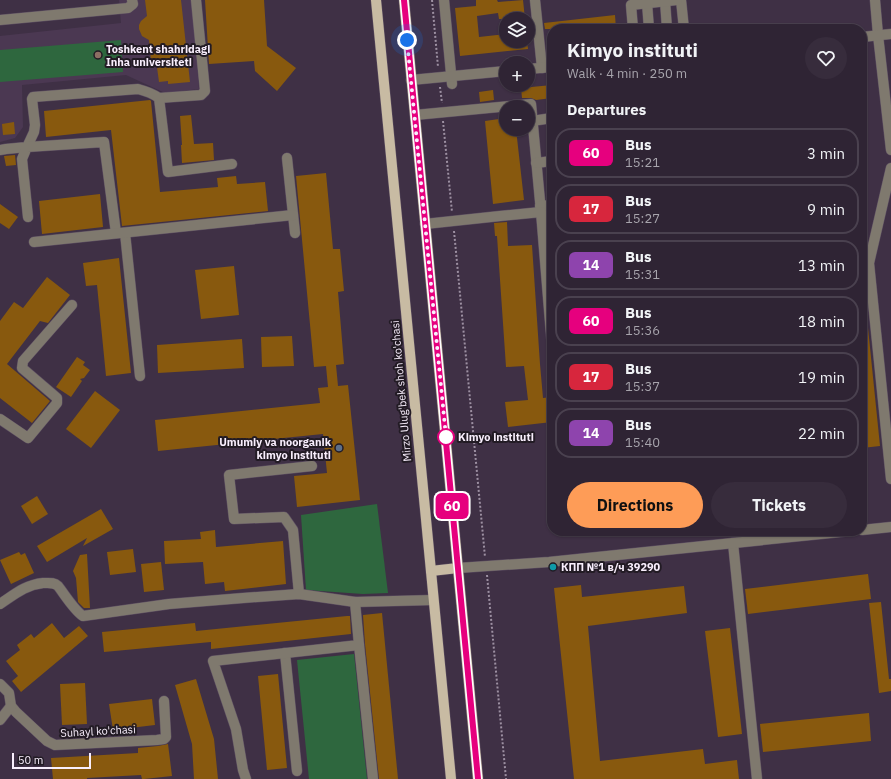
<!DOCTYPE html>
<meta charset="utf-8">
<style>
body{margin:0;font-family:"IBM Plex Sans",sans-serif;background:#372c3c;color:#f1f3f6;height:100vh;display:flex;flex-direction:column;font-size:15px;white-space:nowrap}
*{box-sizing:border-box;margin:0}
p{font-size:13px;color:#a7a4ac}
.icon{flex:none;width:22px;height:22px;fill:none;stroke:currentColor;stroke-width:2;stroke-linecap:round;stroke-linejoin:round}
.map{position:relative;flex:1;overflow:hidden}
.side{position:absolute;left:547px;top:24px;width:320px;height:512px;display:flex;flex-direction:column;background:#2f2434;border-radius:16px;box-shadow:0 1px 3px #0004,0 0 0 1px #4a414f}
.side>*{flex:none}
.badge{padding:0 8px;border-radius:6px;font-size:14px;line-height:26px}
.tools{position:absolute;left:499px;top:12px;display:grid;gap:8px}
.tools a{display:grid;place-items:center;width:36px;height:36px;border-radius:50%;background:#2f2434;box-shadow:0 1px 3px #0004,0 0 0 1px #4a414f;font-size:20px}
.scale{position:absolute;left:12px;bottom:10px;width:79px;box-sizing:border-box;padding-left:4px;border:2px solid #f9effd;border-top:0;font-size:11px;line-height:14px;white-space:nowrap;color:#f9effd;-webkit-text-stroke:3px #221b24;paint-order:stroke}
.you{position:absolute;width:20px;height:20px;margin:-10px;border:3px solid #fff;border-radius:50%;background:#1a73e8;box-shadow:0 0 0 6px #1a73e833}
.map>.badge{position:absolute;translate:-50% -50%;box-shadow:0 0 0 2px #fff}
h2{padding:0 20px;font-size:15px;line-height:36px}
.round{display:grid;place-items:center;flex:none;width:42px;height:42px;border-radius:21px;background:#372c3c}
.headline{display:flex;align-items:center;justify-content:space-between;height:68px;padding:0 20px}
h1{font-size:19px;font-weight:700;line-height:30px}
.primary-button{display:flex;gap:8px;margin-top:auto;padding:8px 20px}
.primary-button a{flex:1;height:46px;border-radius:24px;background:#fe9c57;color:#111;font-size:16px;font-weight:700;line-height:46px;text-align:center}
.primary-button a+a{background:#372c3c;color:#f1f3f6}
ul{padding:0;list-style:none}
li{display:flex;align-items:center;gap:12px;height:50px;margin:0 8px 6px;padding:0 12px;border:2px solid #4a414f;border-radius:16px}
li div{flex:1}
li b{display:block;font-size:15px}
li em{font-style:normal}
li .badge{min-width:44px;font-weight:700;text-align:center}
.map>svg:first-child{display:block}
.built{fill:#4b3852}
.green{fill:#2e673e}
.building{fill:#88590e}
.lines{fill:none;stroke-linecap:round;stroke-linejoin:round}
.minor-casing{stroke:#5d4f62;stroke-width:11}
.major-casing{stroke:#5d4f62;stroke-width:11}
.path{stroke:#9d90a2;stroke-width:2;stroke-dasharray:2 2;stroke-linecap:butt}
.minor{stroke:#7f796e;stroke-width:10}
.major{stroke:#c8bba3;stroke-width:10}
.line-casing{stroke:#fff;stroke-width:9}
.line{stroke:#e6007e;stroke-width:6}
.walk{stroke:#f9effd;stroke-width:4;stroke-dasharray:0 7.2}
.education-dot{fill:#8d6e63;stroke:#221b24;stroke-width:1.5}
.stop-dot{fill:#fff;stroke:#e6007e;stroke-width:2}
.service-dot{fill:#5c6f8a;stroke:#221b24;stroke-width:1.5}
.culture-dot{fill:#0f9aa8;stroke:#221b24;stroke-width:1.5}
.labels{text-anchor:middle;stroke-width:4;stroke-linejoin:round;paint-order:stroke}
.poi-label{font-size:11px;font-weight:bold;fill:#f9effd;stroke:#221b24;text-anchor:start}
.street-label{font-size:11px;fill:#f9effd;stroke:#221b24}
.stop-label{font-size:11px;font-weight:bold;fill:#f9effd;stroke:#221b24;text-anchor:start}
</style>
<div class="map">
<svg width="891" height="779" viewBox="0 0 891 779">
<rect width="100%" height="100%" fill="#3f3045"/>
<polygon class="built" points="119,0 192,0 199,89 165,93 126,75 22,85 23,127 15,138 0,142 0,36 121,23"/>
<g class="green">
<polygon points="121,40 123,72 0,82 0,50"/>
<polygon points="377,504 388,593 363,594 306,590 301,515"/>
<polygon points="354,654 367,779 309,779 297,660"/>
</g>
<g class="building">
<polygon points="145,0 181,0 190,82 168,84 168,81 159,82 156,60 151,61 149,40 142,36 139,29 139,25 141,21 147,16"/>
<polygon points="205,0 264,0 267,46 296,68 277,91 255,71 254,61 209,64"/>
<polygon points="476,0 497,0 498,2 523,0 525,19 499,19 498,13 477,16 479,37 506,34 506,41 527,41 528,49 460,56 455,8 476,6"/>
<polygon points="615,15 616,29 545,29 544,23"/>
<polygon points="552,85 552,98 536,100 531,98 522,98 521,88"/>
<polygon points="493,90 494,100 480,102 479,92"/>
<polygon points="150,100 151,101 160,192 218,187 217,178 236,176 237,184 265,182 268,211 122,226 111,130 46,137 44,111"/>
<polygon points="191,115 194,144 213,143 214,160 182,163 181,145 182,145 180,116"/>
<polygon points="506,118 506,129 516,129 524,200 493,204 485,121"/>
<polygon points="14,122 15,134 3,135 2,124"/>
<polygon points="15,155 16,165 6,166 4,156"/>
<polygon points="326,173 333,249 340,249 344,291 338,292 344,364 336,365 338,386 348,385 360,500 297,507 294,476 327,473 323,434 158,451 155,420 320,403 318,388 328,387 326,366 314,367 296,176"/>
<polygon points="100,194 103,227 42,234 39,201"/>
<polygon points="0,204 18,217 9,229 0,223"/>
<polygon points="507,222 508,246 532,245 540,364 543,398 552,397 552,422 508,427 505,402 528,400 524,366 506,367 497,236 495,236 494,223"/>
<polygon points="119,258 131,373 106,376 97,285 86,286 83,263"/>
<polygon points="234,266 239,315 201,319 195,270"/>
<polygon points="47,277 70,295 48,323 40,321 7,364 50,401 32,423 0,398 0,321 14,302 23,308"/>
<polygon points="862,328 868,328 880,446 862,448"/>
<polygon points="292,336 294,366 262,367 261,337"/>
<polygon points="242,339 244,368 158,373 157,345"/>
<polygon points="77,357 85,362 83,365 90,370 84,378 80,379 82,381 71,397 56,387"/>
<polygon points="95,391 120,410 91,448 66,429"/>
<polygon points="37,496 48,514 32,524 21,506"/>
<polygon points="101,509 113,529 83,546 87,538 47,562 37,546"/>
<polygon points="215,530 216,547 283,541 286,584 225,591 224,582 205,584 203,562 165,564 164,541 201,539 200,532"/>
<polygon points="133,549 136,572 110,575 107,552"/>
<polygon points="19,552 21,555 25,553 34,573 11,584 0,560"/>
<polygon points="87,554 90,608 84,608 78,602 76,578 73,571 80,555"/>
<polygon points="161,562 164,590 144,592 141,564"/>
<polygon points="868,574 871,599 748,614 745,589"/>
<polygon points="581,585 582,597 684,586 687,613 588,626 600,761 703,749 705,764 737,760 739,779 574,779 554,588"/>
<polygon points="881,602 889,679 891,679 891,691 879,693 869,603"/>
<polygon points="382,613 398,779 379,779 365,644 363,615"/>
<polygon points="347,616 350,616 351,634 211,649 211,642 104,652 102,632 195,623 196,631"/>
<polygon points="52,623 64,638 79,626 88,636 21,692 12,681 18,676 6,661 20,650 17,645 31,634 34,638"/>
<polygon points="730,628 742,734 718,737 705,631"/>
<polygon points="278,674 287,768 267,770 258,676"/>
<polygon points="196,679 214,739 218,779 194,779 192,744 175,685"/>
<polygon points="85,683 87,724 62,725 60,684"/>
<polygon points="152,699 155,725 113,730 109,704"/>
<polygon points="869,713 871,741 763,752 760,724"/>
<polygon points="168,744 172,776 144,779 142,779 141,775 87,778 87,779 53,779 51,758 138,753 138,748 158,746"/>
</g>
<g class="lines">
<g class="minor-casing">
<g id="minor">
<polyline points="444,0 452,84"/>
<polyline points="535,0 542,68"/>
<polyline points="681,0 684,29"/>
<polyline points="875,0 878,35 891,150"/>
<polyline points="665,1 667,29"/>
<polyline points="647,3 649,29"/>
<polyline points="0,20 128,8 133,4 132,0"/>
<polyline points="633,29 631,5 677,0"/>
<polyline points="862,37 891,34"/>
<polyline points="528,69 552,67"/>
<polyline points="411,80 506,71"/>
<polyline points="159,98 201,95 205,91 196,0"/>
<polyline points="415,115 531,104 541,212"/>
<polyline points="532,121 552,118"/>
<path d="M0 150 6 149 27 147 34 132 35 125 32 99 33 97 138 89C146 91 152 93 159 98L168 172 232 164"/>
<polyline points="287,158 295,233"/>
<polyline points="536,163 552,161"/>
<polyline points="891,168 869,263 891,479"/>
<polyline points="540,206 552,205"/>
<polyline points="28,217 22,159 27,147 104,142 116,233"/>
<polyline points="425,224 500,216 541,212 552,346"/>
<polyline points="125,233 140,376"/>
<polyline points="34,242 293,215"/>
<polyline points="0,419 28,438 57,403 57,398 22,368 23,361 72,305"/>
<polyline points="862,530 891,527"/>
<polyline points="733,543 757,779"/>
<polyline points="458,568 549,562 850,531"/>
<polyline points="299,594 293,530 284,517 234,519 229,475 312,466"/>
<path d="M0 604C15 594 25 585 43 583 49 583 54 582 58 586 65 595 74 610 83 616L169 604 243 598 299 594 355 602 433 600"/>
<polyline points="359,645 373,779"/>
<polyline points="285,653 297,771"/>
<polyline points="0,684 9,693 11,706 16,712 47,741 55,745 157,740 164,739 166,737 164,701"/>
<polyline points="0,720 11,706"/>
<polyline points="246,779 243,770 236,729 213,661 359,645 355,602"/>
</g>
</g>
<g class="major-casing">
<g id="major">
<polyline points="376,0 451,779"/>
<polyline points="404,0 478,779"/>
<polyline points="431,571 458,568"/>
</g>
</g>
<g class="path">
<polyline points="432,0 438,67"/>
<polyline points="440,87 442,103"/>
<polyline points="443,121 452,212"/>
<polyline points="454,231 485,557"/>
<polyline points="487,575 506,779"/>
</g>
<use href="#minor" class="minor"/>
<use href="#major" class="major"/>
</g>
<g class="lines">
<g class="line-casing">
<polyline id="line" points="404,0 478,779"/>
</g>
<use href="#line" class="line"/>
<polyline class="walk" points="407,40 446,437"/>
</g>
<circle class="education-dot" cx="98" cy="55" r="4"/>
<circle class="stop-dot" cx="446" cy="437" r="8"/>
<circle class="service-dot" cx="339" cy="448" r="4"/>
<circle class="culture-dot" cx="553" cy="567" r="4"/>
<g class="labels">
<g class="poi-label">
<text x="106" y="53">Toshkent shahridagi<tspan x="106" dy="13">Inha universiteti</tspan></text>
<text x="331" y="446" text-anchor="end">Umumiy va noorganik<tspan x="331" dy="13">kimyo instituti</tspan></text>
<text x="561" y="571">КПП №1 в/ч 39290</text>
</g>
<g class="street-label">
<text transform="translate(401 391) rotate(-95)" y="4">Mirzo Ulug'bek shoh ko'chasi</text>
<text transform="translate(98 731) rotate(-3)" y="4">Suhayl ko'chasi</text>
</g>
<g class="stop-label">
<text x="458" y="441">Kimyo instituti</text>
</g>
</g>
</svg>
<div class="tools">
<a><svg class="icon" aria-label="layers" viewBox="0 0 24 24"><path d="M12 4l9 5-9 5-9-5zM3 14l9 5 9-5"/></svg></a>
<a>+</a>
<a>−</a>
</div>
<div class="scale">50 m</div>
<div class="you" style="left:407px;top:40px"></div>
<b class="badge" style="left:452px;top:506px;background:#e6007e;color:#fff">60</b>
<section class="side">
<div class="headline"><div><h1>Kimyo instituti</h1><p>Walk · 4 min · 250 m</p></div><a class="round"><svg class="icon" aria-label="heart" viewBox="0 0 24 24"><path d="M12 20l-8-8c-3-5 5-10 8-4 3-6 11-1 8 4z"/></svg></a></div>
<h2>Departures</h2>
<ul>
<li><span class="badge" style="background:#e6007e;color:#fff">60</span><div><b>Bus</b><p>15:21</p></div><em>3 min</em></li>
<li><span class="badge" style="background:#d7263d;color:#fff">17</span><div><b>Bus</b><p>15:27</p></div><em>9 min</em></li>
<li><span class="badge" style="background:#8e44ad;color:#fff">14</span><div><b>Bus</b><p>15:31</p></div><em>13 min</em></li>
<li><span class="badge" style="background:#e6007e;color:#fff">60</span><div><b>Bus</b><p>15:36</p></div><em>18 min</em></li>
<li><span class="badge" style="background:#d7263d;color:#fff">17</span><div><b>Bus</b><p>15:37</p></div><em>19 min</em></li>
<li><span class="badge" style="background:#8e44ad;color:#fff">14</span><div><b>Bus</b><p>15:40</p></div><em>22 min</em></li>
</ul>
<div class="primary-button"><a>Directions</a><a>Tickets</a></div>
</section>
</div>
